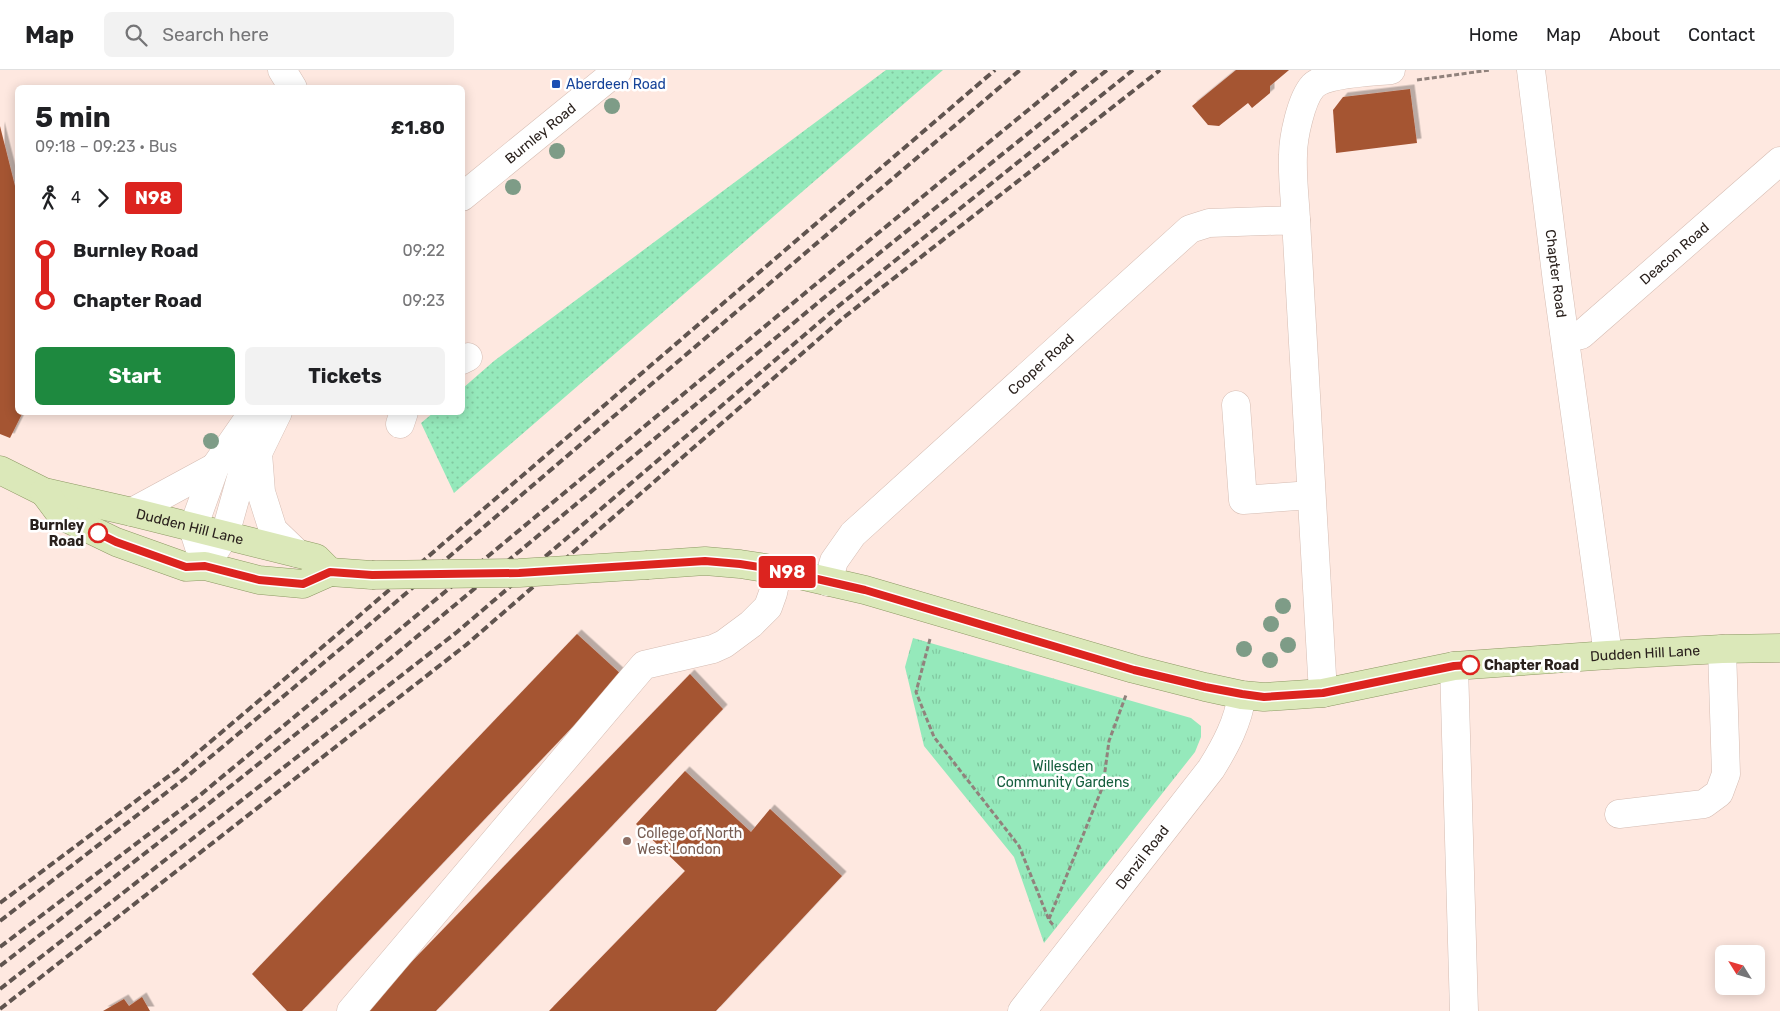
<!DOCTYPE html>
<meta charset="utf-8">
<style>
body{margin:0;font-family:Rubik,sans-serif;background:#f2f2f2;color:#202124;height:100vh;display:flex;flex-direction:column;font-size:19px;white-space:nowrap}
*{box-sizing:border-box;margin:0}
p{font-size:16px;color:#757577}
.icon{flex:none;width:28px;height:28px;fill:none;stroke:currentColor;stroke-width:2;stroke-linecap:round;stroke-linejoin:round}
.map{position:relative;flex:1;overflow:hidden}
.drawer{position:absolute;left:15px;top:15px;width:450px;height:330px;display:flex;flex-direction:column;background:#fff;border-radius:8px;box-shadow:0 2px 12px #0003}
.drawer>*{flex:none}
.badge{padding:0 10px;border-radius:4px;font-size:18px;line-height:32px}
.needle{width:32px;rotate:307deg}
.fabs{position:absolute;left:1715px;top:875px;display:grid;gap:10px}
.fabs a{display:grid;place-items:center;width:50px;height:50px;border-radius:8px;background:#fff;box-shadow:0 2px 12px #0003;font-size:25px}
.map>.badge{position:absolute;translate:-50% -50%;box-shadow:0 0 0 2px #fff}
.legs{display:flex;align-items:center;gap:8px;height:55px;padding:0 20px;font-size:16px}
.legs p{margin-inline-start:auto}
.headline{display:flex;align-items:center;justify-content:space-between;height:85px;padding:0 20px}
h1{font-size:28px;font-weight:700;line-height:38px}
.button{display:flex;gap:10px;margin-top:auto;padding:10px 20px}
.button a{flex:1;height:58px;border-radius:8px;background:#1e893f;color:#fff;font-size:20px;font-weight:700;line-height:58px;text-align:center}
.button a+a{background:#f2f2f2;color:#202124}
ul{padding:0 20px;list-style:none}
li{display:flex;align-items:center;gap:18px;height:50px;font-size:19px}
li i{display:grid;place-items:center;width:8px;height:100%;margin:0 6px;background:currentColor}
li i::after{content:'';width:12px;height:12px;margin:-6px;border:4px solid;border-radius:50%;background:#fff}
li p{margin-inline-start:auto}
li:first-child i{background:linear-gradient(#0000 50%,currentColor 0)}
li:last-child i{background:linear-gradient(currentColor 50%,#0000 0)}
header{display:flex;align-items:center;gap:30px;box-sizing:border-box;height:70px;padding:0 25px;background:#fff;border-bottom:1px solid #e0e0e0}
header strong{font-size:24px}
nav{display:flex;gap:28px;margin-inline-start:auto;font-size:18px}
.search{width:350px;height:45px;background:#f2f2f2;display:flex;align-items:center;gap:12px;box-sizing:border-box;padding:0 18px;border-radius:8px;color:#757577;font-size:19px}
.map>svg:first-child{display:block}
.grass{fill:url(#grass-dots)}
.park{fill:url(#park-tufts)}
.building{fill:#a55433;filter:url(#shadow)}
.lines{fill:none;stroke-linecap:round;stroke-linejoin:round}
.minor-casing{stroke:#d5bcb2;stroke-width:29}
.major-casing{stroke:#8d9864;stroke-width:29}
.path{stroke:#91827c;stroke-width:3;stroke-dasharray:5 2.5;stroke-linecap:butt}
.minor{stroke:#fff;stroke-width:28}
.major{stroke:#dbe8b9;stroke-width:28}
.rail{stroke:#60544f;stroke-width:4;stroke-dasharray:8 4;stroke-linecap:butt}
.major-bridge-casing{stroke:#8d9864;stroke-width:29;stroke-linecap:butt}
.major-bridge{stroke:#dbe8b9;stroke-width:28}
.tree{fill:#7e9c87}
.line-1-casing{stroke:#fff;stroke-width:11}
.line-1{stroke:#dc241f;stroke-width:8}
.transit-dot{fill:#1a4fb4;stroke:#fff;stroke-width:2}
.stop-1-dot{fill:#fff;stroke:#dc241f;stroke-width:2.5}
.education-dot{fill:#8d6e63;stroke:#fff;stroke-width:2}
.labels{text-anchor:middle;stroke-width:5;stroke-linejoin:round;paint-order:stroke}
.transit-label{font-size:14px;fill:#164399;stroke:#fff;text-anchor:start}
.street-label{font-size:14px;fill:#2a211d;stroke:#fff}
.stop-label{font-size:14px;font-weight:bold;fill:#2a211d;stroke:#fff;text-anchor:end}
.park-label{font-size:14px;fill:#155e3e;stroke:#fff}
.education-label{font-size:14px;fill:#785e54;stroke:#fff;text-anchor:start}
</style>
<header>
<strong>Map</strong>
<div class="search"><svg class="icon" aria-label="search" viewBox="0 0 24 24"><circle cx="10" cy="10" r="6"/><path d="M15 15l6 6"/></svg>Search here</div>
<nav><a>Home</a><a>Map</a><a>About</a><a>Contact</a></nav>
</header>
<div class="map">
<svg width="1780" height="941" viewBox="0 0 1780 941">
<defs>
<pattern id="grass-dots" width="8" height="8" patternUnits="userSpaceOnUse" patternTransform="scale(1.25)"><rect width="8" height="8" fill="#95e9bb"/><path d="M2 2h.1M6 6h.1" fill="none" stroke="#81c8a0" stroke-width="1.8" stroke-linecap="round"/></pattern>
<pattern id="park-tufts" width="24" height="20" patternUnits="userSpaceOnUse" patternTransform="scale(1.25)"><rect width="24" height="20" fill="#95e9bb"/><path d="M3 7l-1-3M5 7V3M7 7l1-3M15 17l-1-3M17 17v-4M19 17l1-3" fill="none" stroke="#81c8a0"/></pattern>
<filter id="shadow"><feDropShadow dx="4.5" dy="-4.5" stdDeviation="0" flood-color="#0004"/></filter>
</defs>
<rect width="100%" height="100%" fill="#fee8e0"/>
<polygon class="grass" points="886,0 943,0 454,423 421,353 433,343 462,342 463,318 494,291"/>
<polygon class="park" points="913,568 1191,648 1201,656 1201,667 1195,682 1044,873 1014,787 924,676 905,597"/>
<g class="building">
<polygon points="1236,0 1289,0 1270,16 1270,23 1252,38 1248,33 1219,56 1208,55 1192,36"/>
<polygon points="1410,19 1417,73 1336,83 1333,40 1343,27"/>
<polygon points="0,56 18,128 18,342 23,342 10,368 0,364"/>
<polygon points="577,564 622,605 302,941 287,941 252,904"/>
<polygon points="690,604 723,639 436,941 364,941"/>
<polygon points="685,701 751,762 770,739 842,806 716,941 549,941 685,801 636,754"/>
<polygon points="142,927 150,941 103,941 124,929 129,936"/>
</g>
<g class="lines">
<g class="minor-casing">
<g id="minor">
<polyline points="282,0 293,18"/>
<path id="s1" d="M1531 0 1557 212 1608 585"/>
<path id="s2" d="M462 127 618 0"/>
<path d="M1296 150C1295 129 1292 107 1293 85 1293 68 1301 29 1313 16 1326 3 1373 2 1391 0"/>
<path id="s3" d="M1565 267 1581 265 1780 91"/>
<polyline points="462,290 468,287"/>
<polyline points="1236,335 1243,430 1311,425"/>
<polyline points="400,354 404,342"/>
<polyline points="258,383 261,422 273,460 297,483"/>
<polyline points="132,442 215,397"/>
<polyline points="200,480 193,458 215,397 253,342"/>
<polyline points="205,496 225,465 242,404 258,383 278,342"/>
<path id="s4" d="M828 512 834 491 853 464 1190 159 1209 153 1296 150 1323 623"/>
<polyline points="1454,596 1464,941"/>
<polyline points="1619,744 1704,734 1719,723 1726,704 1722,579"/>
<polyline points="351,941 644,595 713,579 724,574 751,554 768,537 773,523 778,500"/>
<path id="s5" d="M1022 941 1211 699C1226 675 1238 652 1242 625"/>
</g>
</g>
<g class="major-casing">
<g id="major">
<path id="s6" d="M0 400 44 422 132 442 316 488 330 502"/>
<polyline points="44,422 62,446 116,472 186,497 205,496 259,510 303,514 330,502 372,505"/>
<path id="s7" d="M648 495 705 491 740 494 778 500 865 520 1134 599 1205 617 1242 625 1264 627 1323 623 1454 596 1608 585 1722 579 1780 578"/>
</g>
</g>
<g class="path">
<polyline points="1417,10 1490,0"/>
<polyline points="930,569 916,622 934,667 1019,776 1049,850 1053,855"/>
<polyline points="1049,849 1103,716 1109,671 1126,625"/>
</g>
<use href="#minor" class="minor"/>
<use href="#major" class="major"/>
<g class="rail">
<polyline points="0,833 177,700 353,551 995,0"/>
<polyline points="0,851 184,709 363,560 1020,0"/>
<polyline points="0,877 199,726 816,214 1077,0"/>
<polyline points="0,896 207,735 390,589 826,226 1107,0"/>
<polyline points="0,919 457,562 836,238 1133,0"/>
<polyline points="0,939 466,575 843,248 1160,0"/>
</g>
<g class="major-bridge-casing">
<polyline id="major-bridge" points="372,505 519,503 648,495"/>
</g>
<use href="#major-bridge" class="major-bridge"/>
</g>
<g class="tree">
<circle cx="612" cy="36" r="8"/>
<circle cx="557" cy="81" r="8"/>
<circle cx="513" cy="117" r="8"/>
<circle cx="211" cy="371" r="8"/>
<circle cx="1283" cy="536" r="8"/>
<circle cx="1271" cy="554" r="8"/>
<circle cx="1288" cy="575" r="8"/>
<circle cx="1244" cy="579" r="8"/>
<circle cx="1270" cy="590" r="8"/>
</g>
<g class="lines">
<g class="line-1-casing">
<polyline id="line-1" points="98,463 116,472 186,497 205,496 259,510 303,514 330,502 372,505 519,503 705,491 740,494 778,500 865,520 1134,600 1205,617 1242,624 1264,627 1323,623 1454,596 1470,595"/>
</g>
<use href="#line-1" class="line-1"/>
</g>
<rect class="transit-dot" x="551" y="9" width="10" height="10" rx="2.5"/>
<g class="stop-1-dot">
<circle cx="98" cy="463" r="9"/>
<circle cx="1470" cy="595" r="9"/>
</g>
<circle class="education-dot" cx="627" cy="771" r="5"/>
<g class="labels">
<g class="transit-label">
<text x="566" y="19">Aberdeen Road</text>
</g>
<g class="street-label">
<text dy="5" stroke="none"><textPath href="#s2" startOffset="101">Burnley Road</textPath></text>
<text dy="5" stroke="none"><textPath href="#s3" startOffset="140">Deacon Road</textPath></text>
<text dy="5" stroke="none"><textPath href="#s1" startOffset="205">Chapter Road</textPath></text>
<text dy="5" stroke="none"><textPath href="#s4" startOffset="308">Cooper Road</textPath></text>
<text dy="5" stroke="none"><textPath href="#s6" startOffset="199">Dudden Hill Lane</textPath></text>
<text dy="5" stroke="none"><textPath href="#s7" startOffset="1018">Dudden Hill Lane</textPath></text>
<text dy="5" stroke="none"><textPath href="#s5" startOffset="195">Denzil Road</textPath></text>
</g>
<g class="stop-label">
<text x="84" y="460">Burnley<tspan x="84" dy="16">Road</tspan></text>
<text x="1484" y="600" text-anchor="start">Chapter Road</text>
</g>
<g class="park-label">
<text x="1063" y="701">Willesden<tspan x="1063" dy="16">Community Gardens</tspan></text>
</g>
<g class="education-label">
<text x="637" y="768">College of North<tspan x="637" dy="16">West London</tspan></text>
</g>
</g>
</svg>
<div class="fabs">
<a><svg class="needle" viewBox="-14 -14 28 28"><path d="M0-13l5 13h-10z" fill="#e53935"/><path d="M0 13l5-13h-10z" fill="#757577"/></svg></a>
</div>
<b class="badge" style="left:787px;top:502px;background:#dc241f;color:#fff">N98</b>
<section class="drawer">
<div class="headline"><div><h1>5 min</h1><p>09:18 – 09:23 · Bus</p></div><b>£1.80</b></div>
<div class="legs"><svg class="icon" aria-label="walk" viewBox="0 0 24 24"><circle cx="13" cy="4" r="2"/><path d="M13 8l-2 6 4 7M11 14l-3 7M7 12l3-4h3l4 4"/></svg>4<svg class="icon" aria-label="forward" viewBox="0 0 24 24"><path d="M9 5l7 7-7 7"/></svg><b class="badge" style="background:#dc241f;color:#fff">N98</b></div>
<ul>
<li><i style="color:#dc241f"></i><b>Burnley Road</b><p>09:22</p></li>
<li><i style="color:#dc241f"></i><b>Chapter Road</b><p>09:23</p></li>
</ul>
<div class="button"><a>Start</a><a>Tickets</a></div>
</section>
</div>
